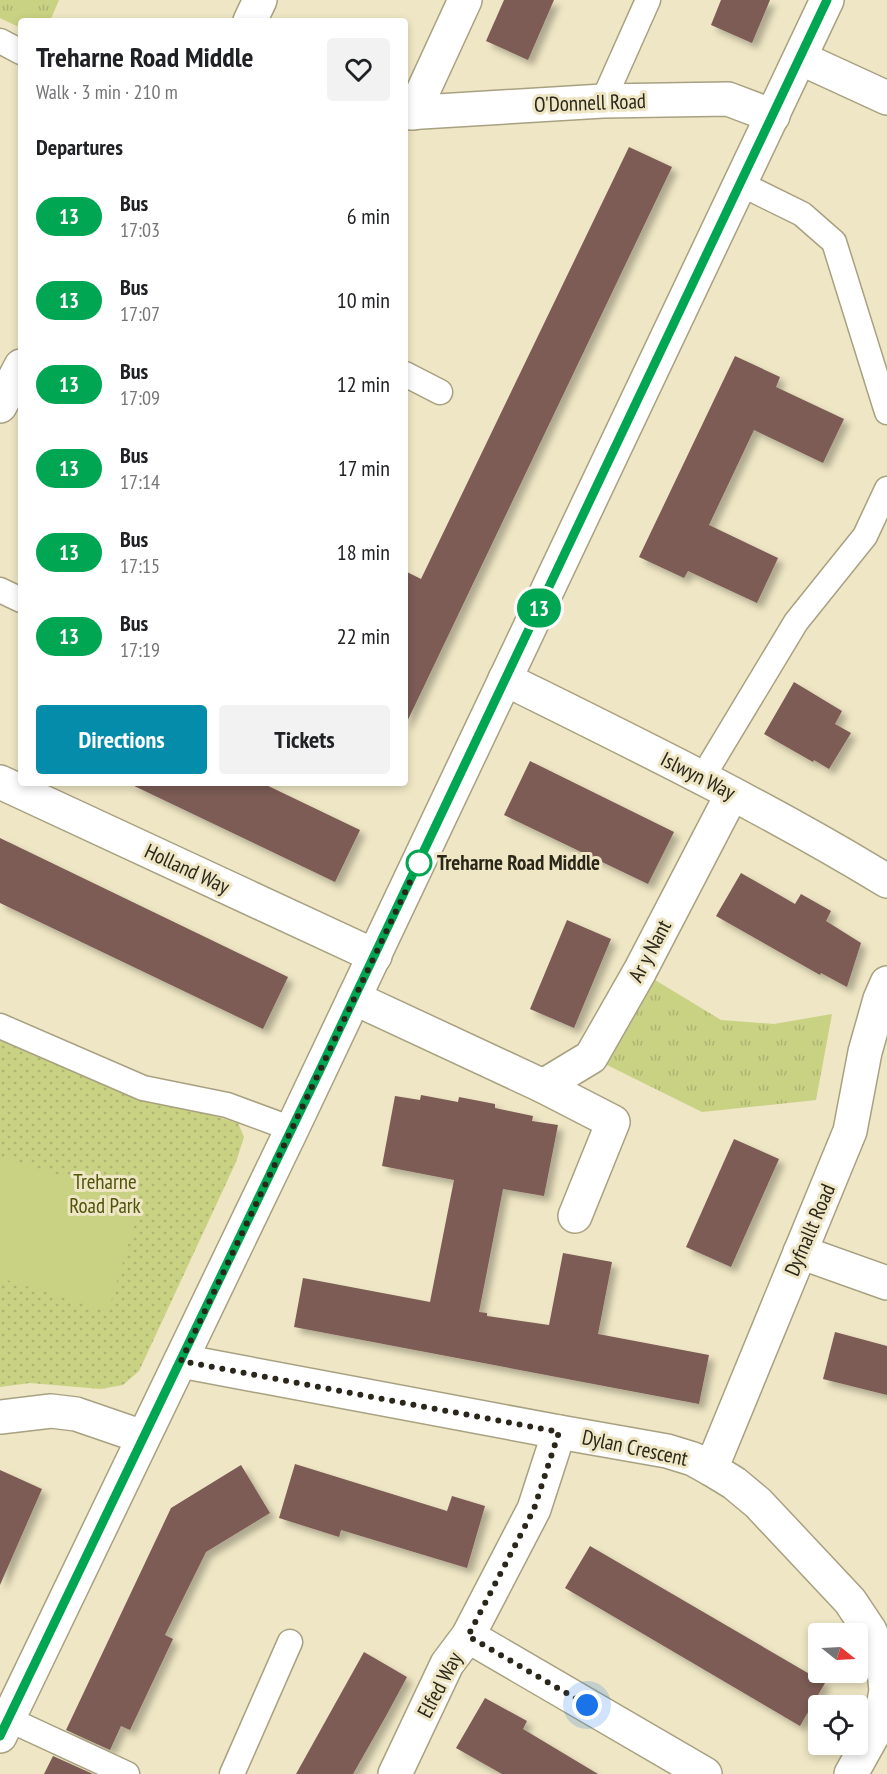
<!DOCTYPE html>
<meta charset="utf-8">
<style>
body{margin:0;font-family:"PT Sans Narrow",sans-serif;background:#f2f2f2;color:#202124;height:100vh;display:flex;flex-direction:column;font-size:22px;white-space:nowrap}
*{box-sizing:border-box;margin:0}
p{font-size:20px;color:#757577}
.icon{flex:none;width:33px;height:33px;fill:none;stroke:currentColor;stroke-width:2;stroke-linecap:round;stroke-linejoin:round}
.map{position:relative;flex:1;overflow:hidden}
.details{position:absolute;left:18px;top:18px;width:390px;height:768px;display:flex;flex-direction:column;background:#fff;border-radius:6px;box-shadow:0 3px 9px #0003}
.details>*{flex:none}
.badge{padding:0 12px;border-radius:20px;font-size:21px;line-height:39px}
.needle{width:39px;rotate:108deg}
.buttons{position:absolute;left:808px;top:1623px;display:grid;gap:12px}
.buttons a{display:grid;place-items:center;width:60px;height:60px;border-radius:6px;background:#fff;box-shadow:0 3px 9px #0003;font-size:30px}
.you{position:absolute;width:30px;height:30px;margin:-15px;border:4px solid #fff;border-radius:50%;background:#1a73e8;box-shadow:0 0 0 9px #1a73e833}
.map>.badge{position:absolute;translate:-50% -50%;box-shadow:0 0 0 3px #fff}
h2{padding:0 18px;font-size:22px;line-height:54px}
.round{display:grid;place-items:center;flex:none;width:63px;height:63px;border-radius:6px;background:#f2f2f2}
.summary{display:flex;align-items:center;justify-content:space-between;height:102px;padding:0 18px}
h1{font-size:28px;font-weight:700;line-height:45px}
.primary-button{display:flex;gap:12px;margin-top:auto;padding:12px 18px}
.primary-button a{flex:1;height:69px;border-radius:6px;background:#068cab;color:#fff;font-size:24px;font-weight:700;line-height:69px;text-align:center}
.primary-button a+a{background:#f2f2f2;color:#202124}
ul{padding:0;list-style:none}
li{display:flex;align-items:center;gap:18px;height:84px;padding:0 18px}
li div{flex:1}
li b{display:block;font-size:22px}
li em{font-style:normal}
li .badge{min-width:66px;font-weight:700;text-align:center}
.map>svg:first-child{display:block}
.grass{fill:url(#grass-tufts)}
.park{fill:url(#park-dots)}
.pitch{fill:#c9d183}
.building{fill:#7c5b54;filter:url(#shadow)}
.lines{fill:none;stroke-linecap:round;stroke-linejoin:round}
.service-casing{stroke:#a8a181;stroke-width:27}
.minor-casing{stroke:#a8a181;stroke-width:36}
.tertiary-casing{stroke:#a8a181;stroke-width:36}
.service{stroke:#fff;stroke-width:24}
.minor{stroke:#fff;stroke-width:33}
.tertiary{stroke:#fff;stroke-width:33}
.line-casing{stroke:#fff;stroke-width:14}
.line{stroke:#00a651;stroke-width:9}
.walk{stroke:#2a271a;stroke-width:6;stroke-dasharray:0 10.8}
.stop-dot{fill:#fff;stroke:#00a651;stroke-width:3}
.labels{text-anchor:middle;stroke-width:6;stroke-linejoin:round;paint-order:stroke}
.street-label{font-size:21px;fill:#2a271a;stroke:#eee6c4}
.stop-label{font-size:21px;font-weight:bold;fill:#2a271a;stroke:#eee6c4;text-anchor:start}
.park-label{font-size:21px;fill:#50540b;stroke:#eee6c4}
</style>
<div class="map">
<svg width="887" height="1774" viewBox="0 0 887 1774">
<defs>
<pattern id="grass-tufts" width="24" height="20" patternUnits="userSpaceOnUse" patternTransform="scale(1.5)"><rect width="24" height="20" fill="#c9d183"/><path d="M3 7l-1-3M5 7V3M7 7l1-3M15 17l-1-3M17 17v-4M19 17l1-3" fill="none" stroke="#adb371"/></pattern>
<pattern id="park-dots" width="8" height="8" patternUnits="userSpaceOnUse" patternTransform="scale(1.5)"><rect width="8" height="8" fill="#c9d183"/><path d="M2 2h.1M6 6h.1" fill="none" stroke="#adb371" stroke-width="1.8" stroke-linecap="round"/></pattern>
<filter id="shadow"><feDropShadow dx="5.5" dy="5.5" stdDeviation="3" flood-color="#0004"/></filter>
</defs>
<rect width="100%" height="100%" fill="#eee6c4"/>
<g class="grass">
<polygon points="0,0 59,0 50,21 21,21 21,28 0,18"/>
<polygon points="655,980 721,1020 774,1024 832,1014 816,1100 702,1112 607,1065"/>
</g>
<polygon class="park" points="0,1032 135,1092 238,1123 244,1137 236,1162 139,1371 123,1385 101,1389 30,1383 0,1387"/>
<polygon class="pitch" points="0,1157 142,1200 108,1311 0,1278"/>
<g class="building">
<polygon points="504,0 554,0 528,60 486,41"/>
<polygon points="721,0 770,0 752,43 711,25"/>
<polygon points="629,147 672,167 405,726 405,571 421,579"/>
<polygon points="735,356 780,377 776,387 844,419 823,463 754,430 709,525 778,558 757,603 688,571 684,578 639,557"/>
<polygon points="794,682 842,711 835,724 851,733 829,769 814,760 813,762 764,734"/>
<polygon points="530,761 674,832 648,884 504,815"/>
<polygon points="128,783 262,783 360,830 335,882"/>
<polygon points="0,838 288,977 263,1029 0,903"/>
<polygon points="741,873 795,904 801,894 831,911 826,921 861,943 847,987 821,973 820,975 716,916"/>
<polygon points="567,920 611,939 574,1028 530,1009"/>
<polygon points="421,1095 458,1102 459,1097 495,1104 495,1108 533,1116 532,1121 558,1125 544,1196 503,1189 479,1312 487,1313 487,1316 549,1325 563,1253 612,1262 598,1334 709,1355 699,1404 294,1327 303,1278 430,1302 454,1180 382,1166 395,1096 420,1100"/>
<polygon points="734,1139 779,1159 731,1267 686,1247"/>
<polygon points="835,1332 887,1346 887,1395 823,1379"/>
<polygon points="295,1464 447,1511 452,1496 485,1506 467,1568 341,1530 339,1537 279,1518"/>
<polygon points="241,1465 270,1513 206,1552 165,1635 173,1639 130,1730 121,1726 110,1750 66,1730 171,1508"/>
<polygon points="0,1470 42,1489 0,1585"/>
<polygon points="590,1546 825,1683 800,1726 565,1588"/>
<polygon points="364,1652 407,1677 386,1716 353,1774 296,1774"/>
<polygon points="485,1698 527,1721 523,1729 598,1774 502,1774 456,1748"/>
<polygon points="53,1756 93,1774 44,1774"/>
</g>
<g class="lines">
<g class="service-casing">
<g id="service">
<polyline points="0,41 21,52"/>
<polyline points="603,101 648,0"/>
<polyline points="741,184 802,214 834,242 887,412"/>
<polyline points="405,374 440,392"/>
<polyline points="0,590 21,600"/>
<polyline points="702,778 796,622 865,536 887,489"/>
<polyline points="0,1026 143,1088 227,1105 292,1129"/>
<polyline points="8,1719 127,1774"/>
<polyline points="232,1774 290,1642"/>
</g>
</g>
<g class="minor-casing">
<g id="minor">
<polyline points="250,21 260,0"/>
<polyline points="800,58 887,98"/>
<polyline points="405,113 603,101 728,99 773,116"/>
<polyline points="413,113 465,0"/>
<polyline points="0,406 21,366"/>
<path d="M505 679C634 743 764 806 887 881"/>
<polyline points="0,782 375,956"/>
<polyline points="354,998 543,1086"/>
<polyline points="575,1216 613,1122 543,1086 591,1057 640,971 732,794"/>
<polyline points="800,1252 887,1283"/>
<polyline points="181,1361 559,1432 667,1451 693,1459 711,1469 734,1483 758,1503 850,1601 870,1631 883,1659 886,1691 880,1722 851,1774"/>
<polyline points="0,1417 51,1411 76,1414 143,1437"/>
<polyline points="711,1469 850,1131 865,1052 880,999 887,983"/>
<polyline points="468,1636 705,1774"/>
<polyline points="395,1774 447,1664 468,1636 534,1509 559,1432"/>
</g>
</g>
<g class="tertiary-casing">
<polyline id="tertiary" points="0,1736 292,1129 827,0"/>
</g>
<use href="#service" class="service"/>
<use href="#minor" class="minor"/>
<use href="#tertiary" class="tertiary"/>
</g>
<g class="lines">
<g class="line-casing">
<polyline id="line" points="0,1736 319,1072 827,0"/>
</g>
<use href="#line" class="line"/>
<polyline class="walk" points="419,863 181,1361 559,1432 534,1509 468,1636 587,1705"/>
</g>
<circle class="stop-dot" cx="419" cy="863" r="12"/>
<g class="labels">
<g class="street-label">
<text transform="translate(590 103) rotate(-2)" y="7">O'Donnell Road</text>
<text transform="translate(698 776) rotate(27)" y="7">Islwyn Way</text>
<text transform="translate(187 869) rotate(25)" y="7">Holland Way</text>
<text transform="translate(650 951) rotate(-62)" y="7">Ar y Nant</text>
<text transform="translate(810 1230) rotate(-67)" y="7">Dyfnallt Road</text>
<text transform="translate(635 1448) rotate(12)" y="7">Dylan Crescent</text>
<text transform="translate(440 1685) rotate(-62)" y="7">Elfed Way</text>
</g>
<g class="stop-label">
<text x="437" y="870">Treharne Road Middle</text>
</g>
<g class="park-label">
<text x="105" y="1189">Treharne<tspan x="105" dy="24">Road Park</tspan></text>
</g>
</g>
</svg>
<div class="buttons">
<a><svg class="needle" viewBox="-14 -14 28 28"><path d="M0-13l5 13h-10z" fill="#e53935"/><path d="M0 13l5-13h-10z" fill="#757577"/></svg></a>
<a><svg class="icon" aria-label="locate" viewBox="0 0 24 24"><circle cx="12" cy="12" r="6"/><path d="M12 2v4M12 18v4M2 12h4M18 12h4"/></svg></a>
</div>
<div class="you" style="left:587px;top:1705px"></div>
<b class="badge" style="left:539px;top:608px;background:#00a651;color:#fff">13</b>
<section class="details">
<div class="summary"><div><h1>Treharne Road Middle</h1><p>Walk · 3 min · 210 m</p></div><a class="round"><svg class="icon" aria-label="heart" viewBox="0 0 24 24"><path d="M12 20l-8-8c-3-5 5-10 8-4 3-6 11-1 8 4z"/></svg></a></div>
<h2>Departures</h2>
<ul>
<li><span class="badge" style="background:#00a651;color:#fff">13</span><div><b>Bus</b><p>17:03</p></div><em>6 min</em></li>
<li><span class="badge" style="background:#00a651;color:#fff">13</span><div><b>Bus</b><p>17:07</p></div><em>10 min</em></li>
<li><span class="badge" style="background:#00a651;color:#fff">13</span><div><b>Bus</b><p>17:09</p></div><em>12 min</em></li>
<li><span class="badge" style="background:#00a651;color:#fff">13</span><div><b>Bus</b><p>17:14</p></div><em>17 min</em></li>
<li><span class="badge" style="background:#00a651;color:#fff">13</span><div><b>Bus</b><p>17:15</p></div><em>18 min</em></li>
<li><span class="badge" style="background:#00a651;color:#fff">13</span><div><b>Bus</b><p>17:19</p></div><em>22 min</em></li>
</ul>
<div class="primary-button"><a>Directions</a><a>Tickets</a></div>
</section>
</div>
